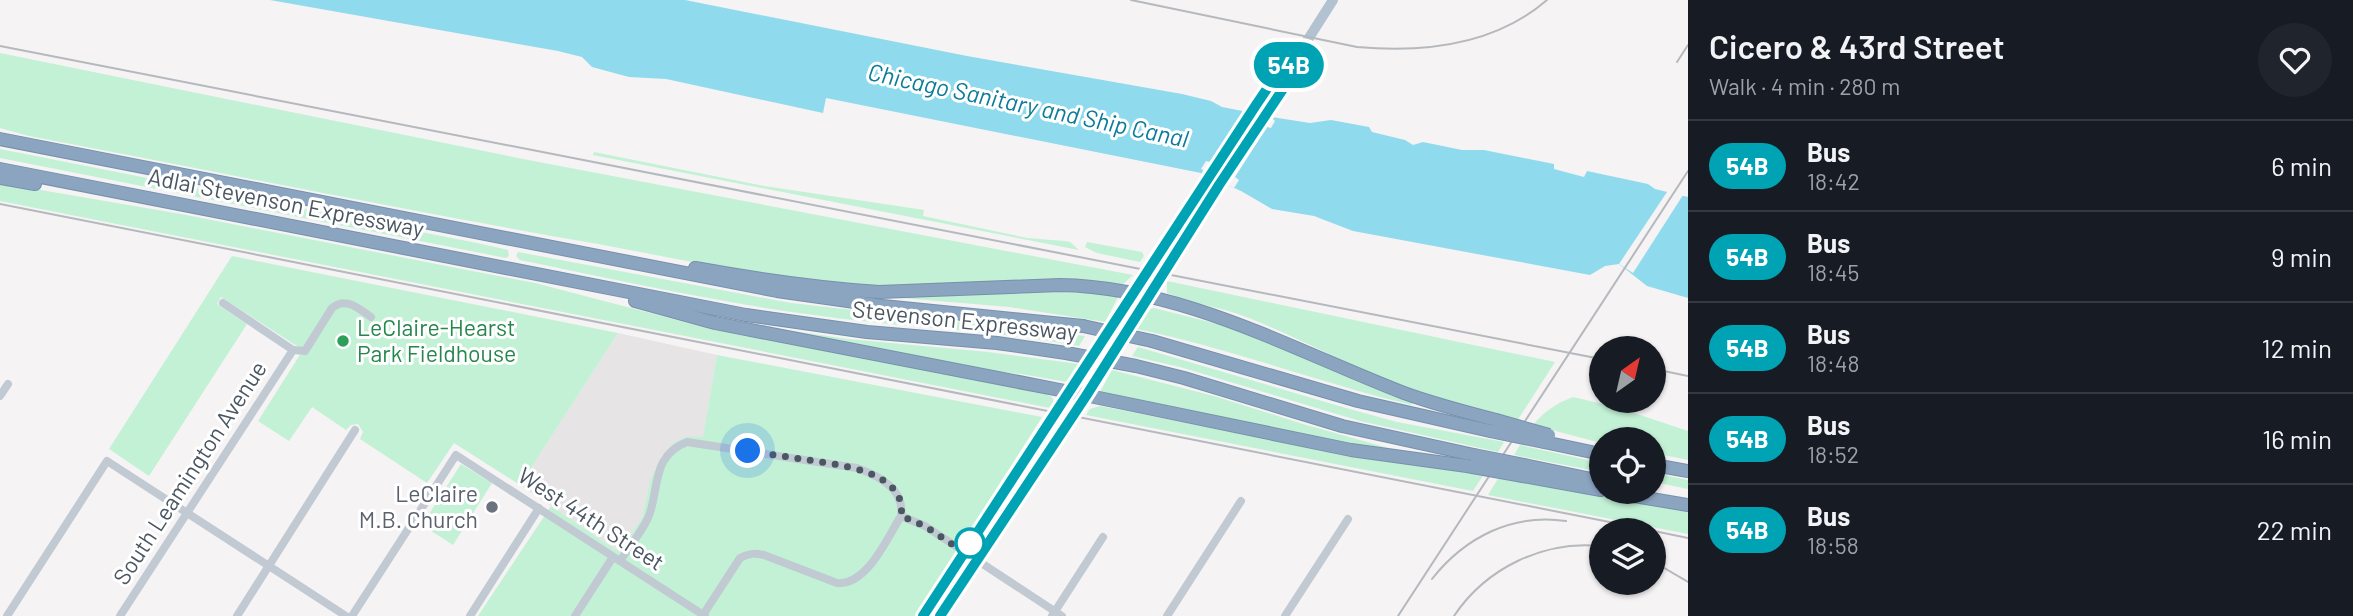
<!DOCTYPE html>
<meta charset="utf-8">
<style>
body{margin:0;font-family:Barlow,sans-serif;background:#20242c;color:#f1f3f6;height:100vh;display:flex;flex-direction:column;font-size:26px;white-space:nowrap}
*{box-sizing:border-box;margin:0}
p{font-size:23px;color:#9ea1a6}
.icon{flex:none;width:38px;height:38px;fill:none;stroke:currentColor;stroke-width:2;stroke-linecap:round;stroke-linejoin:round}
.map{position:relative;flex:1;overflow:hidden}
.drawer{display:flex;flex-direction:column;background:#171b24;width:665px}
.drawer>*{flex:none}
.badge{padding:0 14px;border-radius:23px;font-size:24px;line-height:46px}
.needle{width:46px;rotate:34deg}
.buttons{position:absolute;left:1589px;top:336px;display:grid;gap:14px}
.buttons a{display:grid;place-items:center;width:77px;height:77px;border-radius:50%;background:#171b24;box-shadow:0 2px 5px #0004;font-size:35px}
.you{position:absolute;width:35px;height:35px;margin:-18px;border:5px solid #fff;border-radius:50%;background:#1a73e8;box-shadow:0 0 0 10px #1a73e833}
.map>.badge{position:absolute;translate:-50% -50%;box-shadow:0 0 0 4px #fff}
.round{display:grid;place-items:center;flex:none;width:74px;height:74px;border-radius:37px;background:#20242c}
.headline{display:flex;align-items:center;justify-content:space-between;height:119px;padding:0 21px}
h1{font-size:33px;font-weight:600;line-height:52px}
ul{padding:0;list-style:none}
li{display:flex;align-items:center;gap:21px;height:91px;padding:0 21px;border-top:2px solid #363941}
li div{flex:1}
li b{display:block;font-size:26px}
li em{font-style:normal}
li .badge{min-width:77px;font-weight:700;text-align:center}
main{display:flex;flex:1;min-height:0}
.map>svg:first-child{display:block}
.education{fill:#e6e4e5}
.green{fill:#c3f1d5}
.water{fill:#90daee}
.pier{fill:#f5f3f3}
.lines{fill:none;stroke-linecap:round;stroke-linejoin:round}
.highway-casing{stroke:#7690ad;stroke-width:14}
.minor{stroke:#c1cad2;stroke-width:8}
.major{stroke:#b3c2d1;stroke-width:10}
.highway{stroke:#8ba5c1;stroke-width:12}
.rail{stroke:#b5b8bd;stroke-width:2}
.highway-bridge-casing{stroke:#7690ad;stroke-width:14;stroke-linecap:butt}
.highway-bridge{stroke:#8ba5c1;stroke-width:12}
.line-casing{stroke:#fff;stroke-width:16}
.line{stroke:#00a3b4;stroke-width:10}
.walk{stroke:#4a5661;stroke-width:7;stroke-dasharray:0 12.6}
.leisure-dot{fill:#2e9e5b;stroke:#fff;stroke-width:2.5}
.worship-dot{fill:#6b7280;stroke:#fff;stroke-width:2.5}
.stop-dot{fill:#fff;stroke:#00a3b4;stroke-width:3.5}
.labels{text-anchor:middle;stroke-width:6;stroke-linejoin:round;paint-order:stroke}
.street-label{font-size:23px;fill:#4a5661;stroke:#fff}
.leisure-label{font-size:23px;fill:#27864d;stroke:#fff;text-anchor:start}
.worship-label{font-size:23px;fill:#5b616d;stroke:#fff;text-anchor:end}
.water-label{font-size:24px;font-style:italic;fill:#0c7c9b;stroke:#fff}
</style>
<main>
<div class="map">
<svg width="1688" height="616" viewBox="0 0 1688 616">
<rect width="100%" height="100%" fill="#f5f3f3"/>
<polygon class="education" points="618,333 717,355 703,438 685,437 651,477 642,518 619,552 520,485"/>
<g class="green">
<path d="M0 53 523 159 1133 275 1122 285C1030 271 937 295 845 285 762 277 679 259 598 244 408 211 219 172 29 136L0 128Z"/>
<polygon points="0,149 477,243 504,249 508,250 509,256 506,258 0,158"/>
<polygon points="594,152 764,186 924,210 923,216 1027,238 1064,241 1070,242 1079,250 593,155"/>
<polygon points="0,183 181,214 467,270 535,283 696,325 1046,394 1052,397 1054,403 1050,408 0,201"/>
<polygon points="1087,242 1142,252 1144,256 1140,262 1097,253 1085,247"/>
<path d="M518 252 791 303 1085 336 1079 346C992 329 902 328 814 315 715 302 618 280 520 260L516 256Z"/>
<polygon points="232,256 618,333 520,485 454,443 427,483 360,439 363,432 358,424 351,425 346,430 312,407 289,441 258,421 303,350 221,297 217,304 247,324 149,476 109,449"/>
<path d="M1167 281 1555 362 1517 421C1480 410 1442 401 1405 387 1352 367 1301 339 1249 318 1222 307 1193 304 1167 293Z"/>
<polygon points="1069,289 1119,295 1105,322 1009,307 879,296"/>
<path d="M1154 308 1245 331 1413 401 1412 405C1319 383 1230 348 1137 329L1150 309Z"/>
<polygon points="738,323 848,339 988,352 1079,364 1067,382 1021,374 978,369"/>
<polygon points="1138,347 1346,408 1397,422 1504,442 1498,452 1360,421 1180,367 1132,356"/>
<polygon points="717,355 1042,417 916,616 478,616 551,506 619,552 642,518 651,477 672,444 685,437 703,437"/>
<polygon points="1112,370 1214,396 1303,424 1406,453 1336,442 1099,394"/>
<path d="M1573 397 1616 407 1688 431V460L1654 453V439H1601V443L1533 425C1545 411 1555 404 1573 397Z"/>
<polygon points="1100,406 1263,438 1484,474 1473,491 1086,415 1090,409"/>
<polygon points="1520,445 1601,463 1601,472 1514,455"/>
<polygon points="461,464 492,483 453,545 422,525"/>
<polygon points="1654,473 1688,480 1688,489 1654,482"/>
<polygon points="1499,477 1688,511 1688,534 1488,495"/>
</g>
<polygon class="water" points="270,0 685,0 967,56 1182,94 1211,101 1222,107 1278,118 1310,123 1331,120 1369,127 1372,132 1405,140 1413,145 1423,142 1462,150 1484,150 1554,164 1554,169 1584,177 1587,171 1648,184 1655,189 1688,197 1688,298 1647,286 1619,264 1605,266 1590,275 1353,231 1314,216 1272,209 1241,191 1201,173 826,98 823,113 666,79 629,77 592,67 582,57 558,51"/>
<g class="pier">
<polygon points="1245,108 1269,113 1275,116 1273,119 1275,121 1271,128 1267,127 1235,177 1239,180 1234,188 1230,186 1227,190 1202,173 1203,170 1201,169 1206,161 1210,162"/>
<polygon points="1669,189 1685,192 1633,273 1619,264"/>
</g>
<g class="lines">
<g class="highway-casing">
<g id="highway">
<polyline points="0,139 777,291 883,306 1083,326"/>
<polyline points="0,169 746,315 867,332 997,343 1066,353"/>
<polyline points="0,178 35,184"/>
<path d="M695 268C756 279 817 288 879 292L1060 285C1182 287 1293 350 1404 393 1434 404 1465 412 1496 420"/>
<polyline points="635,301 715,323 1070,392 1351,450 1467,466"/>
<polyline points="1152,341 1358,401 1490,431"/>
<polyline points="1136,366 1184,378 1342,426 1474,455"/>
<polyline points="1544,442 1601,454"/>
<polyline points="1654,465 1688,471"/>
<polyline points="1529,466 1601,481"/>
<polyline points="1523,476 1601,490"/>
<polyline points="1610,492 1688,505"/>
</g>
</g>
<g class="minor">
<polyline points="223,303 293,350"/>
<path d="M293 350 305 351 332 308C346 296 359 309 371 317"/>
<polyline points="0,396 8,384"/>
<polyline points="901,516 925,526 1062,616"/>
<path d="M620 561C629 547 641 533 648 518 660 491 650 456 687 442L857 468C879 476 905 489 901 516"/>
<path d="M703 615 740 558C749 553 755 553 764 555L837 583C867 586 887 538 901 516"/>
<polyline points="7,616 107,461 346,616"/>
<polyline points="120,616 293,350"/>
<polyline points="237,616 355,430"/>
<polyline points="352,616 456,455 705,616"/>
<polyline points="470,616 539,508"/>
<polyline points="575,616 613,557"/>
<polyline points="1052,616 1103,537"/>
<polyline points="1167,616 1241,501"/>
<polyline points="1285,616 1348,519"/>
</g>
<g class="major">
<polyline points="923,616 1256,105 1277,74 1293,63"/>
<polyline points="941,616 1086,395 1219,185 1289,80 1293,63 1333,0"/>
</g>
<use href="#highway" class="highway"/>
<g class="rail">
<path d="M1131 0 1357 47C1424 53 1494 46 1547 0"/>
<polyline points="0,46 1601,359"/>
<polyline points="1677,62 1688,45"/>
<polyline points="0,204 1650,530"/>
<polyline points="1654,369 1688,376"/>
<polyline points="1654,531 1688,538"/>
<polyline points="1654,562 1688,582"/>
<path d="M1432 579C1465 537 1513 513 1566 521"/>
<polyline points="1398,616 1688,171"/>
<path d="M1454 616C1486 568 1544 540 1601 546"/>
</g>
<g class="highway-bridge-casing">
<g id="highway-bridge">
<polyline points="1083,326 1152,341"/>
<polyline points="1066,353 1136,366"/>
<polyline points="1496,420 1549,435"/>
<polyline points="1490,431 1544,442"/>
<polyline points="1474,455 1529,466"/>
<polyline points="1467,466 1523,476"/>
</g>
</g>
<use href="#highway-bridge" class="highway-bridge"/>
</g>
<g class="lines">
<g class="line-casing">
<polyline id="line" points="923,616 1256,105 1277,74 1293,63 1289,80 1219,185 1086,396 940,616"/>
</g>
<use href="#line" class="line"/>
<path class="walk" d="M748 451C768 454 788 457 808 460 838 465 908 471 901 516L925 526 964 552 970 543"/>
</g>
<circle class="leisure-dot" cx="343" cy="341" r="7"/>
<circle class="worship-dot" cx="492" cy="507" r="7"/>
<circle class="stop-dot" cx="970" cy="543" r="14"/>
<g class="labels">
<g class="street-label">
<text transform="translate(286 203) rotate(11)" y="8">Adlai Stevenson Expressway</text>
<text transform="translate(965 321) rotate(6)" y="8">Stevenson Expressway</text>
<text transform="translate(190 473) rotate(-57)" y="8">South Leamington Avenue</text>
<text transform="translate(591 519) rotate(33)" y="8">West 44th Street</text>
</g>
<g class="leisure-label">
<text x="357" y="336">LeClaire-Hearst<tspan x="357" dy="26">Park Fieldhouse</tspan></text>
</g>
<g class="worship-label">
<text x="478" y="502">LeClaire<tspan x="478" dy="26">M.B. Church</tspan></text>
</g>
<g class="water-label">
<text transform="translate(1028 106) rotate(12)" y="8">Chicago Sanitary and Ship Canal</text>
</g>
</g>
</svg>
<div class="buttons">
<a><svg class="needle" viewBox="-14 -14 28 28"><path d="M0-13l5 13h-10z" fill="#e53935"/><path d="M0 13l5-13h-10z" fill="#9ea1a6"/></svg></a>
<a><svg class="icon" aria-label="locate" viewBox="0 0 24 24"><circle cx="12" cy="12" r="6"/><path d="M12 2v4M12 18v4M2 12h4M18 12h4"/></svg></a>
<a><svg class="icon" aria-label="layers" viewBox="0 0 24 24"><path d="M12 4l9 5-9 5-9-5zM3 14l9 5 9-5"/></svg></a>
</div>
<div class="you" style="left:748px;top:451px"></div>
<b class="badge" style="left:1289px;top:65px;background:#00a3b4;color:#fff">54B</b>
</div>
<section class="drawer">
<div class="headline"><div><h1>Cicero &amp; 43rd Street</h1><p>Walk · 4 min · 280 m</p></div><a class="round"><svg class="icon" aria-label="heart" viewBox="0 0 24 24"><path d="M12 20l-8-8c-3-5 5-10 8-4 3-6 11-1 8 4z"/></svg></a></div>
<ul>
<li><span class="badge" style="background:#00a3b4;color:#fff">54B</span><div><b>Bus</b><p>18:42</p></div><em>6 min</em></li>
<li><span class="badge" style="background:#00a3b4;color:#fff">54B</span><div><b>Bus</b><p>18:45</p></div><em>9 min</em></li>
<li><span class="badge" style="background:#00a3b4;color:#fff">54B</span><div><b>Bus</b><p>18:48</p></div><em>12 min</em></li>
<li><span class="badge" style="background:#00a3b4;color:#fff">54B</span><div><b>Bus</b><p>18:52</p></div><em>16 min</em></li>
<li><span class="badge" style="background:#00a3b4;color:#fff">54B</span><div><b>Bus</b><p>18:58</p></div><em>22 min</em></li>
</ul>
</section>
</main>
